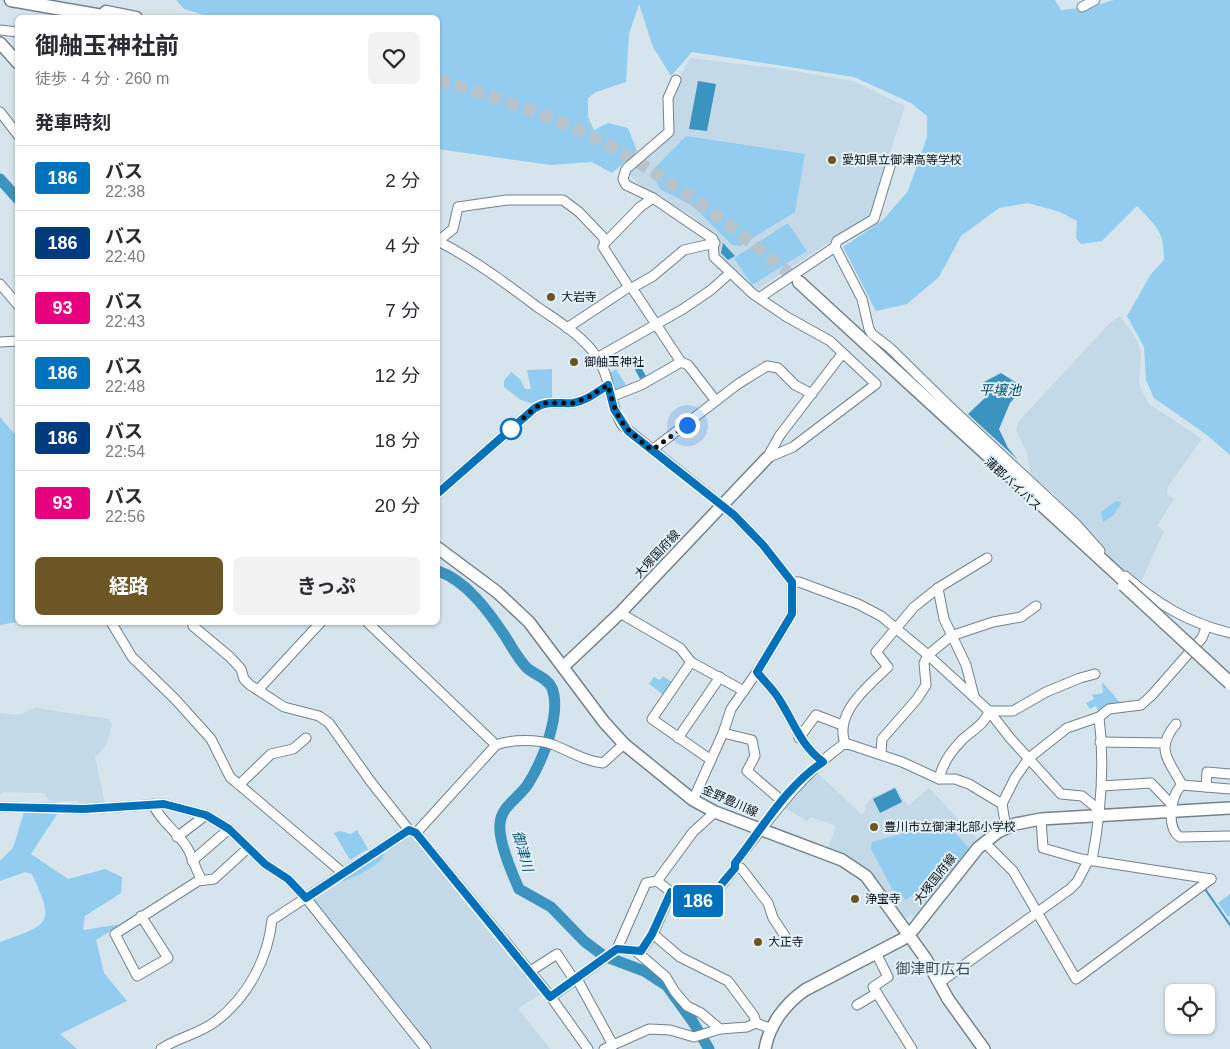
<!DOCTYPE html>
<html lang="ja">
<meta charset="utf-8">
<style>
body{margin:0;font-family:Helvetica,"Noto Sans JP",sans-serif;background:#f2f2f3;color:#2b2b33;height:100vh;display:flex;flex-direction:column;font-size:19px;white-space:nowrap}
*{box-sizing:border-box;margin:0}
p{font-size:16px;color:#7c7c81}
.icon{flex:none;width:28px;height:28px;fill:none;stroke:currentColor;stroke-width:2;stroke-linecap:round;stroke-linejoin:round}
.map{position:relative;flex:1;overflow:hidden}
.side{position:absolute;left:15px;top:15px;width:425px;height:610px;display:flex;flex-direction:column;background:#fff;border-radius:8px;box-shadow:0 1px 4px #0004}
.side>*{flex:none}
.badge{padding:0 10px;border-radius:4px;font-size:18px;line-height:32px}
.controls{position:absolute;left:1165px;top:984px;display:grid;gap:10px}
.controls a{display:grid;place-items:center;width:50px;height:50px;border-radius:8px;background:#fff;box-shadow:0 1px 4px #0004;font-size:25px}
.you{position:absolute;width:25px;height:25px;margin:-12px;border:4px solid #fff;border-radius:50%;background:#1a73e8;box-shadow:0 0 0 8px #1a73e833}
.map>.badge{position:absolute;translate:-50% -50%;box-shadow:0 0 0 2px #fff}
h2{padding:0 20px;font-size:19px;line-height:45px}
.round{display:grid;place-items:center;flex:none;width:52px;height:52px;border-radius:8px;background:#f2f2f3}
.overview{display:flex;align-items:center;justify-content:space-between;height:85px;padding:0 20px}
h1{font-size:24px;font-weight:700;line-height:38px}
.cta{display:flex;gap:10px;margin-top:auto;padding:10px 20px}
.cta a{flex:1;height:58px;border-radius:8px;background:#6d5626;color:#fff;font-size:20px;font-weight:700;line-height:58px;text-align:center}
.cta a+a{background:#f2f2f3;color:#2b2b33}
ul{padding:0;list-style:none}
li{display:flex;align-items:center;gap:15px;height:65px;padding:0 20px;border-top:1px solid #e1e1e2}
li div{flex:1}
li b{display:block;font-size:19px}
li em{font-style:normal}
li .badge{min-width:55px;font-weight:700;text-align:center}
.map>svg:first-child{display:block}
.built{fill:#c3d9e7}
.green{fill:#92cdef}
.water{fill:#3b93c0}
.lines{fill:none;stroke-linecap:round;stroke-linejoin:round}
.stream{stroke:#3b93c0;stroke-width:2}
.river{stroke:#3b93c0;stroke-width:11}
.highway-tunnel{stroke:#b7c4cc;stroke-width:12;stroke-dasharray:12 6;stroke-linecap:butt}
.minor-casing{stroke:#74828a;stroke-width:11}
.major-casing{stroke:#74828a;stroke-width:14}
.highway-casing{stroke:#74828a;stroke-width:15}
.minor{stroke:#fff;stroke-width:9}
.major{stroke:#fff;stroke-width:11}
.highway{stroke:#fff;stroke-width:12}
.highway-bridge-casing{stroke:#74828a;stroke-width:15;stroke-linecap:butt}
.highway-bridge{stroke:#fff;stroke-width:12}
.line-casing{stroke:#fff;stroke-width:11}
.line{stroke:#0072bc;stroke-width:8}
.walk{stroke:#0c1114;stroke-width:5;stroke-dasharray:0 9}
.poi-dot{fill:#6d5626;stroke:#e2f1fa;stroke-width:2}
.stop-dot{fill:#fff;stroke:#0072bc;stroke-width:2.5}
.labels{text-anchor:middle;stroke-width:4;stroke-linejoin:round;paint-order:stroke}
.poi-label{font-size:12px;fill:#0c1114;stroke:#e2f1fa;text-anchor:start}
.street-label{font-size:12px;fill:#0c1114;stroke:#e2f1fa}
.water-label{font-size:14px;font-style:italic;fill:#034e6d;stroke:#e2f1fa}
.quarter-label{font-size:15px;fill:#414d55;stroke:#e2f1fa}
</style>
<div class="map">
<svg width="1230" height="1049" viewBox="0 0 1230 1049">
<rect width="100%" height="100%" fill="#d5e4ed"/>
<g class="built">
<polygon points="690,58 783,69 853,81 905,106 870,216 755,291 718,257 718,241 691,215 654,197 630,176 630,173 671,133 672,92"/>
<polygon points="1120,316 1137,340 1141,353 1139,386 1149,404 1202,439 1168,486 1167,494 1174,499 1157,526 1164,531 1140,584 1111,559 1054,494 1031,478 1027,453 1016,430 1019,421 1110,323"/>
<polygon points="36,708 109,719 112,725 106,746 95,757 105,804 82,805 77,801 49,801 45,793 4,792 0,794 0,713 18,715"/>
<polygon points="814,770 862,815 867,808 865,805 873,797 895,787 908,806 929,788 979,841 959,863 917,919 912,914 902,922 887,898 827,851 836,826 811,817 807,821 783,807"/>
<polygon points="409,834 413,835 541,991 539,995 519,1008 520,1011 550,1049 429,1049 314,902 315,895"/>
</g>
<g class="green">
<path d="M176 0H1055L1061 10 1090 7 1114 0H1230V455L1207 435 1154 398 1146 380 1144 347 1127 316 1151 274 1164 260C1164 231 1157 227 1137 206L1102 241 1081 244 1076 238 1077 221 1060 212 1028 203 999 208 961 236 939 277 907 304 876 311 843 247 883 220 908 191 927 137V116L911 103 854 77 692 52 671 76 653 47 639 4 629 34 626 82 596 92 588 98V117L594 130 608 123 628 128 637 151 612 173 592 162 551 165 438 149V18L211 17 184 9Z"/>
<polygon points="686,136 805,154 795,212 740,246 732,245 693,206 660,189 651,172"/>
<polygon points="788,223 807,251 752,285 734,258"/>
<polygon points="552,369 552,398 533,404 521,400 504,387 504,381 511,372 520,379 525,389 531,389 527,370"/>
<polygon points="616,369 627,387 615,393 607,374"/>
<polygon points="0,417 18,438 17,622 0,625"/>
<polygon points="1116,501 1121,502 1121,504 1113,516 1103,522 1101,512"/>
<polygon points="663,676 673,683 665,696 649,684 654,677 660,680"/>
<polygon points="1102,682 1123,706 1099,713 1096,706 1090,709 1086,703 1094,699 1092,695 1103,693"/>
<path d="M24 812 57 814 31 854 68 879 105 869 122 877 121 893 85 916 83 930 122 924 96 940 104 973 127 1001 60 1034 77 1049H0V942C49 924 56 925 32 874L25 872 0 881V861L13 848Z"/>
<polygon points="944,822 969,848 944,879 938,875 906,900 901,895 896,896 871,849 872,842"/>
<polygon points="357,830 368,849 350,860 334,833 340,831 351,834"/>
<path d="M384 851C384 854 384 856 382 859 376 867 343 884 334 883Z"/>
<polygon points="1230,894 1230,916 1228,917 1218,903"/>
</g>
<g class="water">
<polygon points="698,81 716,84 707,131 689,129"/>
<polygon points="723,243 735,256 728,260 721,253"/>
<polygon points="634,355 646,376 640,379 629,358"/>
<polygon points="1001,373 1020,385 1022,389 1010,403 999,429 1008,448 1018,460 968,414 985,398 982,383"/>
<polygon points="895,788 902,802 880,813 873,799"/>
</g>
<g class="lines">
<polyline class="stream" points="1205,889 1230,925"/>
<g class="river">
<polyline points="0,179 18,199"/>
<path d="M438 571C466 580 489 612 505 636 511 646 518 658 526 667 534 675 547 677 552 688 562 714 542 762 528 784 519 798 501 806 500 824 498 841 512 873 519 889L551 907 584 941 604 956 644 971 667 986 693 1022 709 1049"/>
</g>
<path class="highway-tunnel" d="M438 80C496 97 554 116 608 145 677 183 739 231 799 282"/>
<g class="minor-casing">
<g id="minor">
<polyline points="1082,7 1095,0"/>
<polyline points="0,30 18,32"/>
<polyline points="676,80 668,98 669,132 626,169 623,179 626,185 653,198 713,239 714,257 753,294 787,317 830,341 876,384 793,447 767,458"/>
<polyline points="0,112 18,135"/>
<path d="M438 241C473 259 504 282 536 306 558 321 582 335 597 357 611 378 609 404 622 425L734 515 763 545 792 582H799L858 604 881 616 928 655 989 711 1010 738 1061 794 1082 796 1098 809"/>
<polyline points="438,241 453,229 458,207 507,200 563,200 579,212 603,237 605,243 603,247 629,287 632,288 681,362 688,365 716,401"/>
<polyline points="605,243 640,207 653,198"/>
<polyline points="835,247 862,299 869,329 872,334 890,348 947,404 1076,524 1100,551"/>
<polyline points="0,284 18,305"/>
<polyline points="632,288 653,276 684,250 715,243"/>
<polyline points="759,298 835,247 837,241 874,219 892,160"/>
<polyline points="567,328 629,287"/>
<polyline points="0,342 18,341"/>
<polyline points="597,358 683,309 711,290 730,273"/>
<polyline points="611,397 641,385 681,362"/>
<polyline points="652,450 738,384 767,366 778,368 795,385 812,394"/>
<polyline points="767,458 780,435 842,354"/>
<path d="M438 493 535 408C548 400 559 404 573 403 586 401 597 392 608 385"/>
<path d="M1125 576C1157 604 1189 623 1230 633"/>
<polyline points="938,588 944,619 966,665 974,696"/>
<polyline points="620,613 680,648 691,662 744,691"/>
<polyline points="111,622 132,657 175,699 211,739 230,777 343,873"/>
<polyline points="192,622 193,626 230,657 241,669 244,679 250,685 284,707 319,716 329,723 371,782 409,830 416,833 551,997 588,1049"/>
<polyline points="367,622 496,745"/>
<polyline points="691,662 652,719 711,760"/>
<path d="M757 672C764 681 773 689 779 699 795 724 799 743 823 762"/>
<polyline points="258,690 321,622"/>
<path d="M1176 724C1155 749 1168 759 1182 785"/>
<polyline points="723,733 752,740 755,756 747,771 782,801"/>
<polyline points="678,738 720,677"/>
<polyline points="799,738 816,715 842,725"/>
<polyline points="1100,742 1164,743"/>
<path d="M845 743C834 713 868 686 888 667L876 652 914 607 938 588 987 558"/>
<polyline points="881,753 882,739 917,699 926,685 924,663 928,655 951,636 993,622 1021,617 1036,606"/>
<path d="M939 779C942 764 952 750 963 739 973 730 985 724 989 711H1013L1046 692 1080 678 1095 674"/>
<polyline points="239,785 271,754 293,749 306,738"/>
<polyline points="1102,786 1151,783 1172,805"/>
<polyline points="1206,787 1207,772 1230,774"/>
<path d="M1230 789 1182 785C1170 795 1166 829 1180 837L1230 836"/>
<polyline points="693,800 723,733 731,709 757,672 792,614 792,582"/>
<path d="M153 804C161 823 180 833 189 851 194 861 196 871 202 880"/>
<polyline points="0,807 84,809 164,804 206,815 229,829 265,864 288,879 306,898 426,1049"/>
<polyline points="1041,819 1043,848 1081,859 1211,879"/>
<polyline points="1006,828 1002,804 1015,778 1029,758 1067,728 1099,717 1109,709 1141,705 1152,695 1202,638 1206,628"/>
<path d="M416 833 496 745C512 739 538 739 554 745 571 752 585 761 603 763L624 744"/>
<polyline points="177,837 206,815"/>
<polyline points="984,842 1013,871 1076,979 1211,879"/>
<path d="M1092 860C1101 813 1105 765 1099 717"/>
<polyline points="192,861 229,829"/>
<polyline points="735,868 741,868 768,903 773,918 785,936"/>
<path d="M657 881 671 892 692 903 715 893 735 868V863C769 820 800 775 845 743L902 762 939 779H955L969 784 1002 804"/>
<polyline points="141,916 168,958 137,976 115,934 198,881 214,879 248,848"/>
<polyline points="653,934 680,957 728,981 754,1016 756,1023 772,1029"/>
<polyline points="617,949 641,951 653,934 671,892"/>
<polyline points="637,952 666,977 675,992 687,1006 701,1013 720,1029"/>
<polyline points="876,953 888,977 873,987 912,1049"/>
<polyline points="529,972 557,954 575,981"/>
<polyline points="577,979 613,1045"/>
<polyline points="939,983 1070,889 1077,882 1088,861"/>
<polyline points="551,997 617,949 646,883 657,881 693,832 715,812"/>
<polyline points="857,1005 877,993"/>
<path d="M161 1049C178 1037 200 1034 216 1021 248 997 268 958 272 920L409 830"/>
<polyline points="604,1049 649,1029 670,1030 694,1037 720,1029 747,1027 756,1023"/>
</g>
</g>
<g class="major-casing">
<g id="major">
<polyline points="0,43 18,63"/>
<polyline points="438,548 497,592 529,622 604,722 624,744 693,800 715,812 842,860 866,876 926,959 948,999 984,1049"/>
<polyline points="564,666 620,613 767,458"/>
<path d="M765 1049C769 1025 785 1004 805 990L903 939 913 930 978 848 998 832 1015 824 1041 819 1230 808"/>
</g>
</g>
<g class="highway-casing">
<g id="highway">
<polyline points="11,0 114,18"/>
<polyline points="106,12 136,18"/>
<polyline points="799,282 1127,583"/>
</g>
</g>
<use href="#minor" class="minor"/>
<use href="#major" class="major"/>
<use href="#highway" class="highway"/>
<g class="highway-bridge-casing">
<polyline id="highway-bridge" points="1124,585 1230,683"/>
</g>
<use href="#highway-bridge" class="highway-bridge"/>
</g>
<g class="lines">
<g class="line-casing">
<path id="line" d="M0 807 84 809 164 804 206 815 229 829 265 864 288 879 306 898 409 830 416 833 550 997 617 949 641 951 652 934 671 892 692 903 715 892 735 868V863C762 829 786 786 823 762 799 743 795 724 779 699 773 689 764 681 757 672L792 614V582L763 545 734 515 628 431 614 409 608 385C597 392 586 401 573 403 559 404 548 400 535 408L438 493"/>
</g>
<use href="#line" class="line"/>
<path class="walk" d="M511 429 507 432 535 408 543 403H573L587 398 608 385C617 422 623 427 652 450L687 425"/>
</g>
<g class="poi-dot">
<circle cx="832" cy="160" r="5"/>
<circle cx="551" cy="297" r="5"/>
<circle cx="574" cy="362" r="5"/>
<circle cx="874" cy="827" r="5"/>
<circle cx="855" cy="899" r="5"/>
<circle cx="758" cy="942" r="5"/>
</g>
<circle class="stop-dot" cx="511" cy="429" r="10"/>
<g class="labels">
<g class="poi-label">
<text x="842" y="164">愛知県立御津高等学校</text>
<text x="561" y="301">大岩寺</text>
<text x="584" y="366">御舳玉神社</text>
<text x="884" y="831">豊川市立御津北部小学校</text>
<text x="865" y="903">浄宝寺</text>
<text x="768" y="946">大正寺</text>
</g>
<g class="street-label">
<text transform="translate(1013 484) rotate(43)" y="4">蒲郡バイパス</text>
<text transform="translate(657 554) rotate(-47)" y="4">大塚国府線</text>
<text transform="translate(730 801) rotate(24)" y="4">金野豊川線</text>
<text transform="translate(935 879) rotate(-52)" y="4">大塚国府線</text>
</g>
<g class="water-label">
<text x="1000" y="395">平壌池</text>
<text transform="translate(523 851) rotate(74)" y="5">御津川</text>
</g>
<g class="quarter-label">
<text x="933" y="974">御津町広石</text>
</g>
</g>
</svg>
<div class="controls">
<a><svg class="icon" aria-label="locate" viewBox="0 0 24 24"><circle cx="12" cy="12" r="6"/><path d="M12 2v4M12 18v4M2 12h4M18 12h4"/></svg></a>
</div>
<div class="you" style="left:687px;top:425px"></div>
<b class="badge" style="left:698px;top:901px;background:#0072bc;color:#fff">186</b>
<section class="side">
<div class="overview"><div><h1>御舳玉神社前</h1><p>徒歩 · 4 分 · 260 m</p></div><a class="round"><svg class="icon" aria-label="heart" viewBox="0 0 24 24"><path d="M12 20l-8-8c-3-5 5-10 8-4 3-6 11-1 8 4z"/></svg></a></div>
<h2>発車時刻</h2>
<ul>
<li><span class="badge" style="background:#0072bc;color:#fff">186</span><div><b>バス</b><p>22:38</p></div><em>2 分</em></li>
<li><span class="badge" style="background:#003b80;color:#fff">186</span><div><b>バス</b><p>22:40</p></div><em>4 分</em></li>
<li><span class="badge" style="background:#e6007e;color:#fff">93</span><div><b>バス</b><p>22:43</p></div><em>7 分</em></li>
<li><span class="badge" style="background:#0072bc;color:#fff">186</span><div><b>バス</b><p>22:48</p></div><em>12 分</em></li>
<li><span class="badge" style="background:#003b80;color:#fff">186</span><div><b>バス</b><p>22:54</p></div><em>18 分</em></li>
<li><span class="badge" style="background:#e6007e;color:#fff">93</span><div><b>バス</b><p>22:56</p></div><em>20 分</em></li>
</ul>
<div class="cta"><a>経路</a><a>きっぷ</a></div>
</section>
</div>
